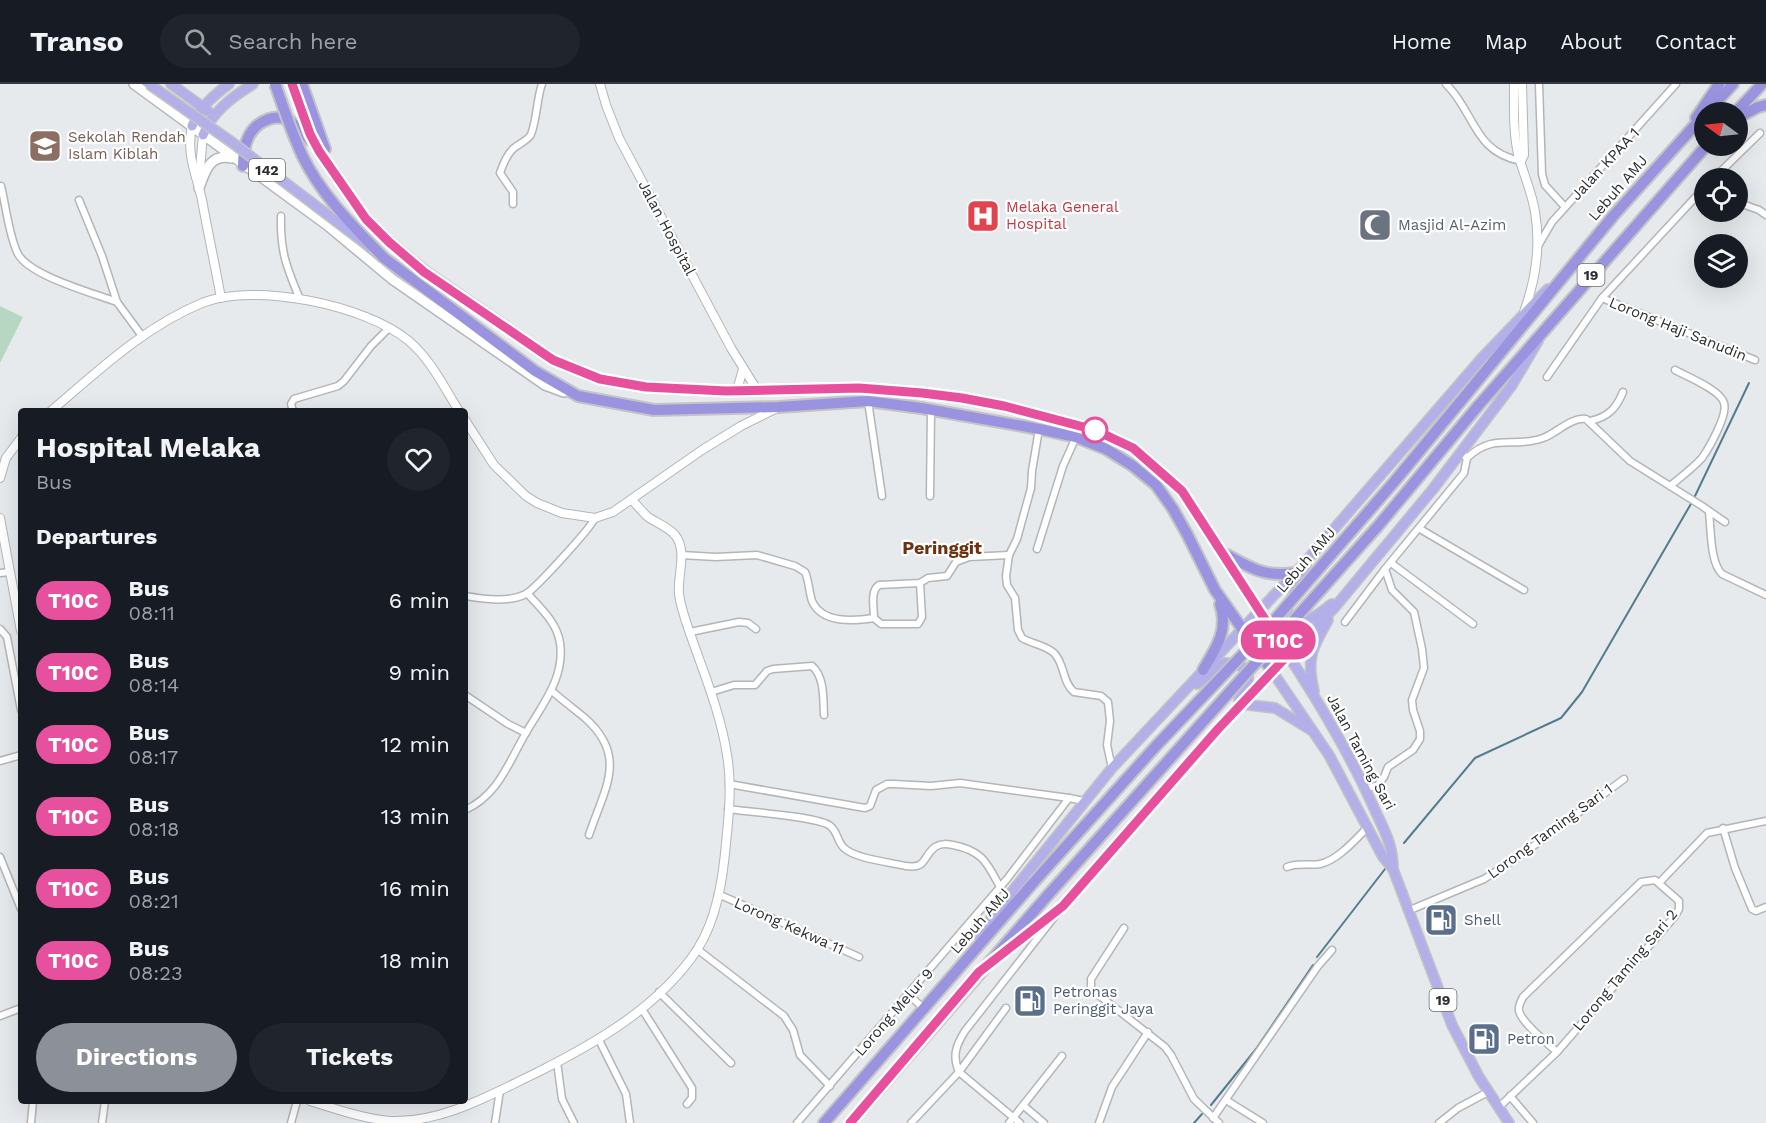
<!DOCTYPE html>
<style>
body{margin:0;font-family:"Work Sans",sans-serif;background:#20242c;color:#f1f3f6;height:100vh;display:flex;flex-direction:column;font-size:22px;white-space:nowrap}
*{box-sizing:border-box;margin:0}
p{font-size:20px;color:#9ea1a6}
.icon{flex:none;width:33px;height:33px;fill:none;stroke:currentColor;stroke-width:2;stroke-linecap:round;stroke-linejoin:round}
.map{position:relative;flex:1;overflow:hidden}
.details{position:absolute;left:18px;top:324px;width:450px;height:696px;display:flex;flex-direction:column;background:#171b24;border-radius:6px;box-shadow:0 6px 24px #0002}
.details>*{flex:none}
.badge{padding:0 12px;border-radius:20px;font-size:21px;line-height:39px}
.needle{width:39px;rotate:285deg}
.fabs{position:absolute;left:1694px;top:18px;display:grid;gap:12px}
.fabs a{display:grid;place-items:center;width:54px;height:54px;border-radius:50%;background:#171b24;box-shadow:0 6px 24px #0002;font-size:30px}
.map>.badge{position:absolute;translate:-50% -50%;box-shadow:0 0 0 3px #fff}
h2{padding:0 18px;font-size:22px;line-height:54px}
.round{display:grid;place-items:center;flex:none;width:63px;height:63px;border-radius:32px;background:#20242c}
.headline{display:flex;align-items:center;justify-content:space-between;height:102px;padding:0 18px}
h1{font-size:28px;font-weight:700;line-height:45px}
.cta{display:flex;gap:12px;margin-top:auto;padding:12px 18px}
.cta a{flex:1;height:69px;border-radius:36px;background:#8c9099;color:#fff;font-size:24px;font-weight:700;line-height:69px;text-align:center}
.cta a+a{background:#20242c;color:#f1f3f6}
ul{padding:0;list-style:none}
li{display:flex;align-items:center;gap:18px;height:72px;padding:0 18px}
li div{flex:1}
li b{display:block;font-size:22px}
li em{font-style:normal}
li .badge{min-width:66px;font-weight:700;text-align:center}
header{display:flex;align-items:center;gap:36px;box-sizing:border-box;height:84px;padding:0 30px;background:#171b24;border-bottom:2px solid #363941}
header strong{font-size:28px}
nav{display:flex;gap:33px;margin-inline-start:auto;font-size:21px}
.search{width:420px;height:54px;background:#20242c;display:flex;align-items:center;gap:15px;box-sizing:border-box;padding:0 21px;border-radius:33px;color:#9ea1a6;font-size:22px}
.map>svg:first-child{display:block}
.green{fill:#b8d7c3}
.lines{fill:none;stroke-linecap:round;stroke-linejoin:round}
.stream{stroke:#527c8e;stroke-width:2}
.minor-casing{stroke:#b3b5b8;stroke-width:9}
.tertiary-casing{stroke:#b3b5b8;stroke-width:10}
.secondary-casing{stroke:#b3b5b8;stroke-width:12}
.primary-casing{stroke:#c4c4c5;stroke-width:12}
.trunk-casing{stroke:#c4c4c5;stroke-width:14}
.minor{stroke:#fff;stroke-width:6}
.tertiary{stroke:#fff;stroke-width:8}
.secondary{stroke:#fff;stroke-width:9}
.primary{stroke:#b3afe8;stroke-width:9}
.trunk{stroke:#9a94e0;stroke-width:10}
.primary-bridge-casing{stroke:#c4c4c5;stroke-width:12;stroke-linecap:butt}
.trunk-bridge-casing{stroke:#c4c4c5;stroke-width:14;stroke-linecap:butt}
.primary-bridge{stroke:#b3afe8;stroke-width:9}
.trunk-bridge{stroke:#9a94e0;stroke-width:10}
.line-casing{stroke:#fff;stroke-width:14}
.line{stroke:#e6509d;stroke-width:9}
.stop-dot{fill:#fff;stroke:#e6509d;stroke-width:3}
.labels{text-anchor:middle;stroke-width:4.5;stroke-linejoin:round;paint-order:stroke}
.shield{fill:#fff;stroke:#6c6d6d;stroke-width:1.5}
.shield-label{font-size:14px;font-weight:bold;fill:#2d2e2f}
.education-label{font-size:15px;fill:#785e54;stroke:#fff;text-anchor:start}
.street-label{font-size:15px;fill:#2d2e2f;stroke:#fff}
.health-label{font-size:15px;fill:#be3a42;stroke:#fff;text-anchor:start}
.worship-label{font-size:15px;fill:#5b616d;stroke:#fff;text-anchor:start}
.service-label{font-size:15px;fill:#4e5e75;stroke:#fff;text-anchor:start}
.quarter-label{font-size:18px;font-weight:bold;fill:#6f300d;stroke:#fff}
</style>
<header>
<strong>Transo</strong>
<div class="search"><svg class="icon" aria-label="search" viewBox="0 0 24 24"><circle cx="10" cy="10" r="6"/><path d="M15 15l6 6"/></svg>Search here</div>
<nav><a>Home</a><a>Map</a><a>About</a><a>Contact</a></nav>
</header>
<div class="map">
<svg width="1766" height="1039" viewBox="0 0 1766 1039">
<rect width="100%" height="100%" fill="#e7eaed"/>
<polygon class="green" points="0,222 23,233 0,279"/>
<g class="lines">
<g class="stream">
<polyline points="1695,412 1749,299"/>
<polyline points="1404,759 1475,674 1561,634 1582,608 1692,418"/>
<polyline points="1317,873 1385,785"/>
<polyline points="1211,1021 1256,965 1313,881"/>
<polyline points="1194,1039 1202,1030"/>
</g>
<g class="minor-casing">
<g id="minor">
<path d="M1446 0C1475 28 1473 68 1521 77"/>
<polyline points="1539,0 1542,90 1545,101 1565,123"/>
<polyline points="1714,94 1760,49"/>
<path d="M1 102C6 122 9 153 18 170 30 192 93 209 117 218"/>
<polyline points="79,116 102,172 117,218 142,252"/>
<polyline points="1737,118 1759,126 1766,131"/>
<path d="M513 120V108L500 89C503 80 507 70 514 64 519 60 526 57 530 52 536 43 537 13 542 0"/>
<path d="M281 132C280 166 286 182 299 213"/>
<polyline points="1538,162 1552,138 1676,0"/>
<polyline points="1602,214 1755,276"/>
<polyline points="1547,293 1602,214 1704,104"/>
<polyline points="868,317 882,412"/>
<polyline points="293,327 291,320 294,315 338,302 344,297 371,262 389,244"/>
<path d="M1590 337C1608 333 1616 325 1623 308"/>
<path d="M1039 345 1032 387 1031 404 1017 455 1009 471 1006 492 1007 501 1015 514 1018 546 1022 554C1032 560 1045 561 1054 569 1065 580 1062 598 1074 608L1101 612 1108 618 1110 637 1107 661 1112 684"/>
<path d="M1467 374C1494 348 1513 365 1543 354 1557 349 1571 333 1586 335L1630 377 1702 422 1725 438"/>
<path d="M1670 402C1681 393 1693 384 1702 374 1709 364 1728 331 1724 319 1721 306 1686 292 1675 286"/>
<polyline points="930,412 931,326"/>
<path d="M1709 428C1711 444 1710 479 1722 490L1766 511"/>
<polyline points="1420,445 1524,506"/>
<polyline points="1037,465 1063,382 1076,353"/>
<path d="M681 471 716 473 757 471 795 482 805 488C809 497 809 508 812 517 822 540 854 537 874 534 874 523 870 507 879 501L920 499 928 494 947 492 956 478 969 473 1009 471"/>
<polyline points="1391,479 1473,540"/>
<polyline points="0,489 10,488"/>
<path d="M465 512C484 515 508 519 526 510 536 504 590 445 595 434"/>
<polyline points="874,534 881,540 918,540 922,533 920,499"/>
<polyline points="1345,538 1385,485"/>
<polyline points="0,545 7,553 21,626"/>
<polyline points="690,548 739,538 748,539 756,545"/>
<path d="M552 607C562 616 574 625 585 634 629 673 604 705 589 751"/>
<path d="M711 608 734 601H755L767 587 773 585 812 582C825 593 823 616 824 631"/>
<polyline points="465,611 508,640 526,649"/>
<polyline points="0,677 21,671"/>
<polyline points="729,700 865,724 870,722 876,706 887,700 894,700 931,702 960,699 1069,714"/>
<polyline points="1365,705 1378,701 1384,693 1388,683 1413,666 1420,655 1420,647 1413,626 1412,616 1424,584 1422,565 1414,528 1392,506 1385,485 1464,389 1467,374 1461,369"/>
<path d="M728 725C750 728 813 732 829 741 838 747 837 758 844 764 856 775 889 778 906 782 927 785 922 773 935 763 941 759 947 760 953 761 983 767 987 779 1000 803"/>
<path d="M465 726C499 711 509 677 527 647 543 620 565 593 560 559 557 538 540 524 527 509"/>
<polyline points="1723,744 1735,784 1752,825 1756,827 1766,823"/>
<polyline points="0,773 21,825"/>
<path d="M1287 783C1298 778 1309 782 1320 780 1338 776 1355 756 1368 743"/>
<polyline points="1659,799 1707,749 1766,737"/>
<polyline points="718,810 859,873"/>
<polyline points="1410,826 1484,795 1520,772 1624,695"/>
<polyline points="1124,844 1091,895 1091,905 1165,963 1171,971 1194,1015 1219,1039"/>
<polyline points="697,865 784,932 793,946 800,971 830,1002"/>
<polyline points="659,908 731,979"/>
<polyline points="909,911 923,924"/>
<polyline points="642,925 692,1004 692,1014 687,1020"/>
<polyline points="0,932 21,924"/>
<polyline points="599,956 626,1010 630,1039"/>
<polyline points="557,978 562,1015 574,1039"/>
<polyline points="1510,1012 1533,1039"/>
<polyline points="1226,1016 1263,1039"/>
<polyline points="1024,1022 1044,1039"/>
<path d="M1498 1024 1557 968 1675 832 1679 825V817L1655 796 1641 798 1523 913C1521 917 1518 922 1519 927 1522 939 1547 959 1557 968"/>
<polyline points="1213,1034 1318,882 1332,866"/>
<polyline points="31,1039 33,1017"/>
<polyline points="102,1039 105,1017"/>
<polyline points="291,1039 297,1017"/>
<polyline points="495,1039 500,1006"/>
<polyline points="797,1039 1007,795 1069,714 1084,717"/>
<polyline points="911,1039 959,988 1006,924"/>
<polyline points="1009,1039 1062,972"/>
<path d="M1020 1039 959 988C952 972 956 961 965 947L1055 832"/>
<polyline points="1099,1039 1112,1003 1148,948"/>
<polyline points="1439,1039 1458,1024 1488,1008"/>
</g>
</g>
<g class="tertiary-casing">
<g id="tertiary">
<polyline points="600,0 606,21 619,54 731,264 757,306"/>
<path d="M1514 0C1514 23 1513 47 1518 70 1523 89 1532 108 1535 128 1541 163 1536 195 1524 228"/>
<path d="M192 42C186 71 196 89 202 116 208 149 215 181 221 214"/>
<polyline points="1521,77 1524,71 1522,0"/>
<polyline points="199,96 203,51"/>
<polyline points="737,306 743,285"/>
<path d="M51 327C98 287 144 243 202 219 255 198 366 221 409 257 431 276 444 303 459 327"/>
<polyline points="465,336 494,381 526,412 537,419 562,429 595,434 613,428 702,366 741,342 777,324"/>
<polyline points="0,394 6,374 21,354"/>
<polyline points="0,434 21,547"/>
<path d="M310 1017C336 1025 364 1035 391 1037 442 1039 492 1010 536 989 596 959 659 923 697 866 717 835 723 794 726 759 729 731 732 699 727 671 721 631 705 592 692 555 687 541 681 525 679 510 677 492 688 467 675 451 668 443 657 439 648 433 642 428 637 421 632 416"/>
</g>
</g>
<g class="secondary-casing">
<g id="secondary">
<polyline points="134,0 327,141 392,195 545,301 564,308"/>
<path d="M199 104C205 87 210 69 232 74"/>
</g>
</g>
<g class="primary-casing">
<g id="primary">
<polyline points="171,0 208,27"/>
<path d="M192 42C199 24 213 12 229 0"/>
<path d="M203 51C212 28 232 13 253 0"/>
<path d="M1306 481 1288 523 1287 529 1290 537C1306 543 1319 529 1332 520"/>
<path d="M1288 571C1320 620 1350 670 1374 724 1384 746 1393 760 1393 785L1452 941 1479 993 1509 1039"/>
<polyline points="1272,587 1329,671 1383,773 1393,785"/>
<path d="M1197 600 1224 579C1253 579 1253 597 1239 616"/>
<path d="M1314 607C1306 575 1312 564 1328 536"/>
<polyline points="1241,620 1275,624 1311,646"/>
<polyline points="980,855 991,835 1015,804 1112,684 1308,475 1482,274 1548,205"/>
<polyline points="1000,872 1063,822 1218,645 1335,523 1433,405 1512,301 1538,257"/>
</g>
</g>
<g class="trunk-casing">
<g id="trunk">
<polyline points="292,0 310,50 319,67 366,135 389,158 424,187 553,276 600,295 646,303 726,307 859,304 922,309 962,314 1004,322 1095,346 1133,364 1182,407 1288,571"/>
<polyline points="302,0 325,65"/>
<polyline points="1707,28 1733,0"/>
<polyline points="1736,28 1762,0"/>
<polyline points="1696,34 1719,0"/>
<polyline points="1737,34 1758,23 1766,21"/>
<path d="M243 82C243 61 248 42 269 35 275 33 282 33 288 36 296 41 304 49 310 56"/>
<polyline points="384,174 535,287 578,312 654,326 778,323 868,317 921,324 1039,345 1076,353 1106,365 1133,382 1156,401 1173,425 1187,450 1215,506 1272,587"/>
<polyline points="1465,312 1614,131 1704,31"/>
<polyline points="1478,322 1706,62"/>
<path d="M1227 471C1253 485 1264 493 1295 489"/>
<path d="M1203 586C1216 564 1229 546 1220 520"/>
<polyline points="824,1039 1033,799"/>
<polyline points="850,1039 1048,811"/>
</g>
</g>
<use href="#minor" class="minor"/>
<use href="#tertiary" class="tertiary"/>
<use href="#secondary" class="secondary"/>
<use href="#primary" class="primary"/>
<use href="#trunk" class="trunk"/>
<g class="primary-bridge-casing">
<polyline id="primary-bridge" points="149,0 233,59 370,163"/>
</g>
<g class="trunk-bridge-casing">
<g id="trunk-bridge">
<path d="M275 0C284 25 292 50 303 73 322 112 354 143 384 174"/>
<polyline points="1033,799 1156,662 1264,548 1394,398 1465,312"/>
<polyline points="1048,811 1378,442 1478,322"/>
</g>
</g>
<use href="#primary-bridge" class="primary-bridge"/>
<use href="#trunk-bridge" class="trunk-bridge"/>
</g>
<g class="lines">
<g class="line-casing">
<polyline id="line" points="292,0 310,50 319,67 366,135 389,158 424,188 553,276 600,295 646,303 726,307 859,304 922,309 962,314 1004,322 1095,346 1133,364 1182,407 1288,571 1218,645 1063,822 979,888 850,1039"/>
</g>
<use href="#line" class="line"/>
</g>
<defs>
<g id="school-square" transform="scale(1.725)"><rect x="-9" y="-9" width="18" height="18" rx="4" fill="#8d6e63" stroke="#fff"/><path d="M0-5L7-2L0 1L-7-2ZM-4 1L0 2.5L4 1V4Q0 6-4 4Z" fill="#fff"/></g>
<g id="hospital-square" transform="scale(1.725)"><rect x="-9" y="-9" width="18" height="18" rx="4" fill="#e0444e" stroke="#fff"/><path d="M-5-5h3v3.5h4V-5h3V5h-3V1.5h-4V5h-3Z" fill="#fff"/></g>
<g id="mosque-square" transform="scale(1.725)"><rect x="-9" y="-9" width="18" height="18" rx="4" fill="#6b7280" stroke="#fff"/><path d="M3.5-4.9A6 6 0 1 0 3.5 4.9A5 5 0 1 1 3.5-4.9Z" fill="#fff"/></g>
<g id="fuel-square" transform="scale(1.725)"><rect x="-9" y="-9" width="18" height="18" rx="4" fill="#5c6f8a" stroke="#fff"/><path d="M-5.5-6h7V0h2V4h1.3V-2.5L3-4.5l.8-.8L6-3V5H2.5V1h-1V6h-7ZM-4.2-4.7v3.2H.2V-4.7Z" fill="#fff"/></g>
</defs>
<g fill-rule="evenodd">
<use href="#school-square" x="45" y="62"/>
<use href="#hospital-square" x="983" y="132"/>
<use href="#mosque-square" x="1375" y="141"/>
<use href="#fuel-square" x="1441" y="836"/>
<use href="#fuel-square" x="1030" y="917"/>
<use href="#fuel-square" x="1484" y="955"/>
</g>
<circle class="stop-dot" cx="1095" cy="346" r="12"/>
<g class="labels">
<g class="shield">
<rect x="249" y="75" width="36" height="22" rx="4.5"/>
<rect x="1577.5" y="180" width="27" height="22" rx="4.5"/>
<rect x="1429.5" y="905" width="27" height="22" rx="4.5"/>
</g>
<g class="shield-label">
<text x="267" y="91">142</text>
<text x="1591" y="196">19</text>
<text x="1443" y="921">19</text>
</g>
<g class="education-label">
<text x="68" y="58">Sekolah Rendah<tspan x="68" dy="17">Islam Kiblah</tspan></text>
</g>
<g class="street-label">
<text transform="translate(1605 80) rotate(-47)" y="5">Jalan KPAA 1</text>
<text transform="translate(1618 104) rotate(-49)" y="5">Lebuh AMJ</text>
<text transform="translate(667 144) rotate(62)" y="5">Jalan Hospital</text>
<text transform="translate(1678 245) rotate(22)" y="5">Lorong Haji Sanudin</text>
<text transform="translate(1306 476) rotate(-49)" y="5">Lebuh AMJ</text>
<text transform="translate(1361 668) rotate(62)" y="5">Jalan Taming Sari</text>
<text transform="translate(1550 747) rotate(-36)" y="5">Lorong Taming Sari 1</text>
<text transform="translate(980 837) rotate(-49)" y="5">Lebuh AMJ</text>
<text transform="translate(789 842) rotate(24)" y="5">Lorong Kekwa 11</text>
<text transform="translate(1625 886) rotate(-50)" y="5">Lorong Taming Sari 2</text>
<text transform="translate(894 928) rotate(-49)" y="5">Lorong Melur 9</text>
</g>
<g class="health-label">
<text x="1006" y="128">Melaka General<tspan x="1006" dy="17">Hospital</tspan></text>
</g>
<g class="worship-label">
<text x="1398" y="146">Masjid Al-Azim</text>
</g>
<g class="service-label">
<text x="1464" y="841">Shell</text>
<text x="1053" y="913">Petronas<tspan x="1053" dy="17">Peringgit Jaya</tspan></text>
<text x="1507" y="960">Petron</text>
</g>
<g class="quarter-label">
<text x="942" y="470">Peringgit</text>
</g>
</g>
</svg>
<div class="fabs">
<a><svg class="needle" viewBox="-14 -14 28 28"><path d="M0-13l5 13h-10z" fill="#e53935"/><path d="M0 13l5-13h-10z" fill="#9ea1a6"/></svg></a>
<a><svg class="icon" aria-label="locate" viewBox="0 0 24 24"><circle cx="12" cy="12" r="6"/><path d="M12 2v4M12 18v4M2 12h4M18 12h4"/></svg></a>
<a><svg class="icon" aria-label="layers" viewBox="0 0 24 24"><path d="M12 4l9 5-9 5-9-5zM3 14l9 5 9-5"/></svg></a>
</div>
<b class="badge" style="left:1278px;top:556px;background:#e6509d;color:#fff">T10C</b>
<section class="details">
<div class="headline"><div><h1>Hospital Melaka</h1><p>Bus</p></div><a class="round"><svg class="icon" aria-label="heart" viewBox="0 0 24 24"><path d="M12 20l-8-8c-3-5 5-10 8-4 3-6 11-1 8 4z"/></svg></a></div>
<h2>Departures</h2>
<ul>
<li><span class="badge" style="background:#e6509d;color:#fff">T10C</span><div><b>Bus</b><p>08:11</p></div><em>6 min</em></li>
<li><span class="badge" style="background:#e6509d;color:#fff">T10C</span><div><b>Bus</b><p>08:14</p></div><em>9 min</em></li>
<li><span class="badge" style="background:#e6509d;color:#fff">T10C</span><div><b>Bus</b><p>08:17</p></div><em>12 min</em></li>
<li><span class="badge" style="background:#e6509d;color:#fff">T10C</span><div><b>Bus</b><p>08:18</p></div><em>13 min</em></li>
<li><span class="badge" style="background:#e6509d;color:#fff">T10C</span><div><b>Bus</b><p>08:21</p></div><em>16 min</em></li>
<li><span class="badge" style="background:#e6509d;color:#fff">T10C</span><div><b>Bus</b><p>08:23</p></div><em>18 min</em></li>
</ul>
<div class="cta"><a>Directions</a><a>Tickets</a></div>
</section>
</div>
